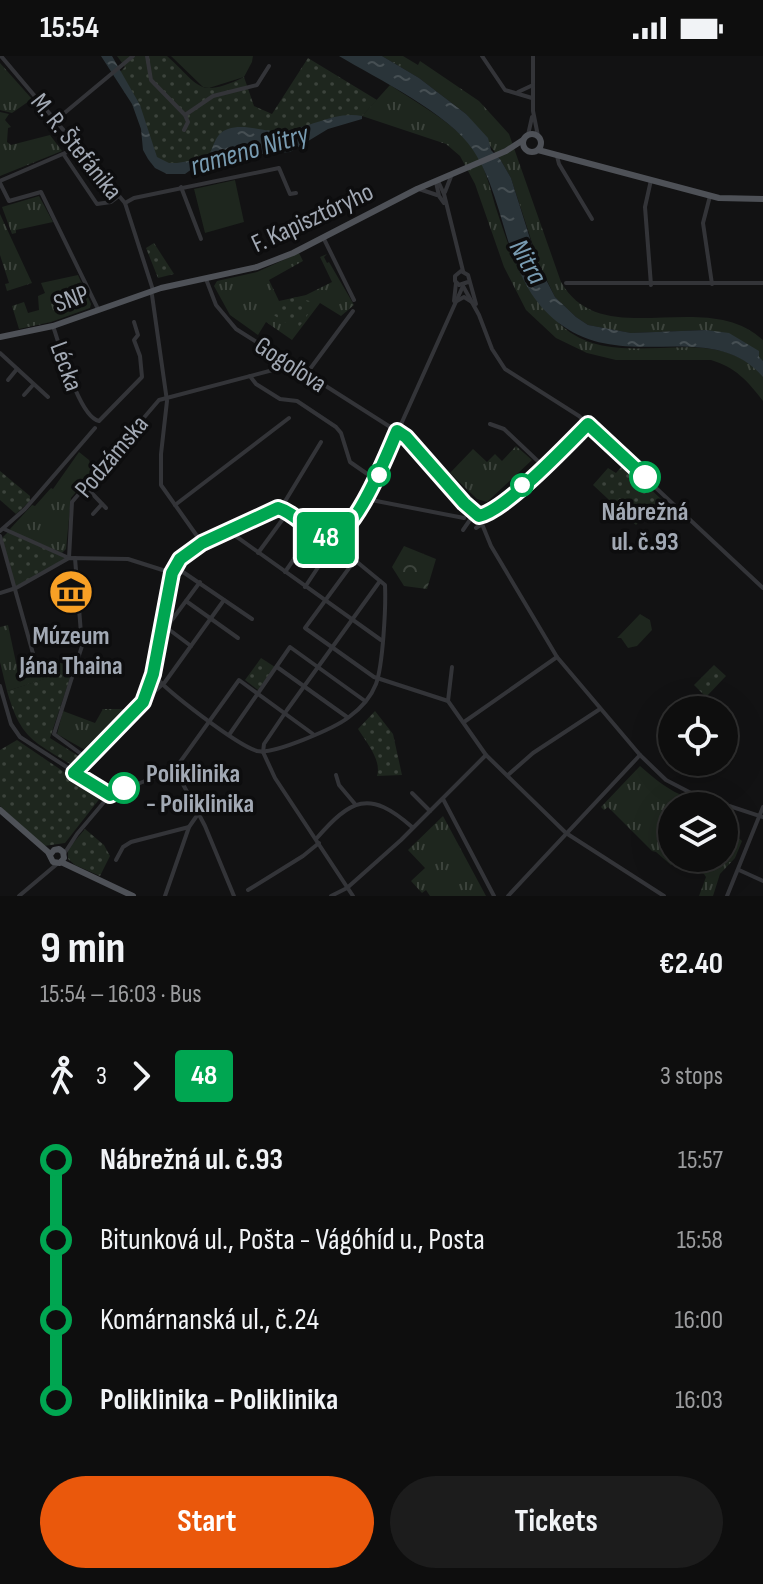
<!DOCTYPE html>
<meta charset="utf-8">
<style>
body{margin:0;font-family:"Sofia Sans Condensed",sans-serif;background:#1c1c1c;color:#f1f3f6;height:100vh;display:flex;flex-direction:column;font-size:30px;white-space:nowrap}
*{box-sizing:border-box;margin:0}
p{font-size:26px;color:#9b9c9e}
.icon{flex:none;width:44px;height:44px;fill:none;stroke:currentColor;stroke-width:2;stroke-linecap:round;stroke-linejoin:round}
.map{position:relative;height:840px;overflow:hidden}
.sheet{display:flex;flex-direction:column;background:#0e0e0e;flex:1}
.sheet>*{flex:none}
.badge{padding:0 16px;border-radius:6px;font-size:28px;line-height:52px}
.controls{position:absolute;left:658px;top:640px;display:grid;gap:16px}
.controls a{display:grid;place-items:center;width:80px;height:80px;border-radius:50%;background:#0e0e0e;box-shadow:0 8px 32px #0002,0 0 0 2px #2e2e2e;font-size:40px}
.map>.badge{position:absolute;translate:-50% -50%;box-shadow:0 0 0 4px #fff}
.legs{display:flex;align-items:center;gap:12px;height:88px;padding:0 40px;font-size:26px}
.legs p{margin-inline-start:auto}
.head{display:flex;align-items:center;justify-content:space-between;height:136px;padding:0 40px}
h1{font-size:44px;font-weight:700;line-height:60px}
.action{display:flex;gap:16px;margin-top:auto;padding:16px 40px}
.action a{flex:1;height:92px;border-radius:48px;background:#ea580c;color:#fff;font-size:32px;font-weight:700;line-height:92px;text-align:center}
.action a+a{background:#1c1c1c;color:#f1f3f6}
ul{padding:0 40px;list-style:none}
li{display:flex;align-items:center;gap:28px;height:80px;font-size:30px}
li i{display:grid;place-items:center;width:12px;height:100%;margin:0 10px;background:currentColor}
li i::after{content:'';width:20px;height:20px;margin:-10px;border:6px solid;border-radius:50%;background:#0e0e0e}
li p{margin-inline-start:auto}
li:first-child i{background:linear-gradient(#0000 50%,currentColor 0)}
li:last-child i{background:linear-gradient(currentColor 50%,#0000 0)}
.status{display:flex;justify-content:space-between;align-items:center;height:56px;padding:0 40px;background:#0e0e0e;direction:ltr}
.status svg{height:22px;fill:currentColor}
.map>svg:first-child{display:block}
.grass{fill:url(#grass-tufts)}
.forest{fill:url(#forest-crowns)}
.park{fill:url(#park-dots)}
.pitch{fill:#1e261e}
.water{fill:url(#water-ripples)}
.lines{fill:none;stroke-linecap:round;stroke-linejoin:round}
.minor{stroke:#333438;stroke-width:4}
.major{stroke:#4e5157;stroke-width:6}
.line-1-casing{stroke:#fff;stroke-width:18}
.line-1{stroke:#00a651;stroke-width:12}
.stop-1-dot{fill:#fff;stroke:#00a651;stroke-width:4}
.labels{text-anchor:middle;stroke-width:7;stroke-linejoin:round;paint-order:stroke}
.street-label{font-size:26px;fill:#a2a9b4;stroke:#0d0d0e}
.stop-label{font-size:26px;font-weight:bold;fill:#a2a9b4;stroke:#0d0d0e}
.poi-label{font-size:26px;font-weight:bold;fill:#a2a9b4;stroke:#0d0d0e}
.water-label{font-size:28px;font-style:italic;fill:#789bb1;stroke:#0d0d0e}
</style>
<div class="status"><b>15:54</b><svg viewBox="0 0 49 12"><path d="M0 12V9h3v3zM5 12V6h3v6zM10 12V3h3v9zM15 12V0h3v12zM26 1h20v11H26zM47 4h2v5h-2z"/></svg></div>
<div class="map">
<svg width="763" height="840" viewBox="0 0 763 840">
<defs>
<pattern id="grass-tufts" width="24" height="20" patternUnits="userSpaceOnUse" patternTransform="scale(2)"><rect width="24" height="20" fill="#1e261e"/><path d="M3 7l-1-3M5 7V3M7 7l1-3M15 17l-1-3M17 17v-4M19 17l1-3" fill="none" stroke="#3c433c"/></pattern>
<pattern id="forest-crowns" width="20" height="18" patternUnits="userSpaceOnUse" patternTransform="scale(2)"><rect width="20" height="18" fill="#1e261e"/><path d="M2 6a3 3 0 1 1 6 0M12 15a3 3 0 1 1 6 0" fill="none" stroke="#3c433c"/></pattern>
<pattern id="park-dots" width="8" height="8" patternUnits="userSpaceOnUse" patternTransform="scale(2)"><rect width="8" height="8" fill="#1e261e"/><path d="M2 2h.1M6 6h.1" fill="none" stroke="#3c433c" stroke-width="1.8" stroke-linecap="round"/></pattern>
<pattern id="water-ripples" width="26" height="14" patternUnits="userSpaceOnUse" patternTransform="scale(2)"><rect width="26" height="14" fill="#2a3439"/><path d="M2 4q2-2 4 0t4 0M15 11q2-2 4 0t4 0" fill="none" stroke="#464f53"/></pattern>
</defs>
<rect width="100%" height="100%" fill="#121213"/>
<g class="grass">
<path d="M382 0H403L418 9 420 5 479 45 509 78 561 226C602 298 705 230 763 284V305L706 274 631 277 588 269 576 261 555 241 539 208 511 122 500 103 466 58 419 22Z"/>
<polygon points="0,7 32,43 12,57 0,54"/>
<path d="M390 29C417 47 447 63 469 87 483 103 489 128 495 149 511 198 522 233 562 270 620 321 711 260 763 320V345C748 325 735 311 711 304H616L587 297 556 282 526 254 504 211 475 128 460 100 446 88 362 60Z"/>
<polygon points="0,56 9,58 5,64 11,71 8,72 7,86 11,89 50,79 62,95 0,120"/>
<polygon points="39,140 53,166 16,174 16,177 12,178 2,151"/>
<polygon points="0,158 32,227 7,235 5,228 9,227 0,199"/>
<polygon points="299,197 303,205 269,224 279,245 306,239 332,226 320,201 327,198 324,201 327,207 329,206 354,249 341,260 320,247 292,284 266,266 258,279 230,259 214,230 217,225 257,216"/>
<polygon points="78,219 91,248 90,252 51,266 19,273 12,250 24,246 28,257 39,254 38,240 45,237 41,227"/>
<polygon points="516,390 532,404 487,446 477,443 450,417 473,393 487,406 495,398 502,405"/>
<polygon points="79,396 89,404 93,415 71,442 66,493 62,497 11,475 10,473 32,449 35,450 51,432 53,433"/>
<polygon points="8,569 18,616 23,615 25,622 47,618 45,623 7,635 0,606 0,571"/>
<polygon points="129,650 131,654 87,700 85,694 57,678 63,655 95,667 103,653 126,653"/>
<path d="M640 710C671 737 676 738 714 750H672V802H701L705 806 709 802H724V769L742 785 735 802 720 818 713 840H699L706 821 704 818 676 806 671 809 656 796 652 795 608 751 604 754 601 751Z"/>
<polygon points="443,760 486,840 430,840 426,834 422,837 411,825 425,812 408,794"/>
</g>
<polygon class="forest" points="404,490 436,503 427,533 404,530 392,511"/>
<g class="park">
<path d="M117 0H167C199 28 197 44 244 21L254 50 272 58 308 2 377 44 362 60 274 80 187 109H166L156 104 136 50 117 19 125 11Z"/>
<polygon points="154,187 174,218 158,222 146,192"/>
<polygon points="296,241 316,247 297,274 272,258 280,246"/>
<polygon points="624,408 661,443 636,469 593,429 608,412 616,417"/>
<polygon points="0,415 30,440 30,445 16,458 0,444"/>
<polygon points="8,476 69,502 16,532 2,482"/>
<polygon points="261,602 275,611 258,634 245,624"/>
<path d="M51 605 74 610 50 682 80 701 82 698 85 701 75 711C34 685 21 684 7 635L44 623Z"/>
<polygon points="714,609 726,620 706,641 694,629"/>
<path d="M375 655 393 678 402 719 377 720C382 704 366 686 358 673Z"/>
<polygon points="17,684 101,741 65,787 44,790 0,750 0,694"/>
<polygon points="85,773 104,789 110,800 100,820 75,809 68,803 68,793"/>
</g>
<g class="pitch">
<polygon points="171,0 253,0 252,6 244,21 209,32 203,31"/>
<polygon points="235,124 244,166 205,177 194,133"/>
<polygon points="640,558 650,564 652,574 637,590 628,592 621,582 617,582"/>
</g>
<g class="water">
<path d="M101 0H112L140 49 157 101 169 107H177L207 102C214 93 214 77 228 73 246 67 265 77 283 75 311 72 334 55 362 60V63L328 73 290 96 261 98 221 107 211 105 196 110 185 118H167L155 112 148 103 143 94 141 73 132 48Z"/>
<path d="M339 0H382L419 22 466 58 488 82 491 94 500 103 511 122 538 208 555 241 576 261 588 269 631 277 706 274 729 277 759 295V301L763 305V321C712 262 628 316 563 270 502 228 510 150 473 94 450 58 376 22 339 0Z"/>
</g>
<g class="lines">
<g class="minor">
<polyline points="1,0 125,147 153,234"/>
<polyline points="147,0 151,24 185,59 188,66 184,74"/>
<polyline points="482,0 505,34 532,42"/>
<polyline points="533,0 533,55 538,80"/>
<polyline points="518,36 533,29"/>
<polyline points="185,59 213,40 257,29 269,10"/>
<polyline points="56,64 133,0"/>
<polyline points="528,79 532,61"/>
<polyline points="64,99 97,148 111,146 119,140"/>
<polyline points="557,100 559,108 592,163"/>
<polyline points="0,125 79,91"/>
<polyline points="438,125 444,138 463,215"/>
<polyline points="436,126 439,140 444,147"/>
<polyline points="0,127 9,145 41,136 98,253"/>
<polyline points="181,131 201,183"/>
<polyline points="419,133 437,139"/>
<polyline points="445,136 452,118"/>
<polyline points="710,140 703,167 712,228"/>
<polyline points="125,147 134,142 279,112 290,138 296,137"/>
<polyline points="323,181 354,244"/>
<polyline points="206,223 216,249 236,273 406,381 464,447 481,461 482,468 476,472"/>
<polyline points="468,226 459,229 455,225 455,220 461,215 468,219 476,248"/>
<polyline points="566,227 763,227"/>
<polyline points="651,229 645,151 651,124"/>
<polyline points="463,230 479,259 492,293 505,313 579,360 763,532"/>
<polyline points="152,239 167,345 161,398 161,429 202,487"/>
<polyline points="454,245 456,227"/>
<polyline points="455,246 464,241 472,246"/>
<path d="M53 270C60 290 79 361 99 365L142 321 140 300 134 284 138 279 134 266"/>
<polyline points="0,297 48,341"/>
<polyline points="307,317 353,255"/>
<polyline points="250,320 256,328 280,343 297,345 336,371 341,377 350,406 376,424"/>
<polyline points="8,324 17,313"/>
<polyline points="24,339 33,329"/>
<polyline points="490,368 504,373 543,410"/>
<polyline points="84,429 106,452"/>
<polyline points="366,443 464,462"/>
<polyline points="175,449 289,362"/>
<polyline points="281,452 321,386"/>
<polyline points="93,458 102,448"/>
<polyline points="483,465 588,368"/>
<polyline points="482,468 491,490 557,601 640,699 666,724 693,738 763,761"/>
<polyline points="4,473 69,502"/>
<polyline points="463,474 472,461 477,459"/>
<polyline points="0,475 25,453 95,372"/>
<polyline points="230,476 381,584"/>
<polyline points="0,480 34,601"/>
<polyline points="258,497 288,456"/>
<polyline points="69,502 72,446 159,344 292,309"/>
<polyline points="75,502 82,590 54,678 88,703"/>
<polyline points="355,504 305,572 374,621 448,645 486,699 566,777 664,840"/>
<polyline points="285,516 314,474"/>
<polyline points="305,531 376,424 463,230"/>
<polyline points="0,537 16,532 69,502 128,503 172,517 183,516 252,563"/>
<polyline points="186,545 238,582"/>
<polyline points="166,572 200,526"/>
<polyline points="167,572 191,590"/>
<polyline points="277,611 347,661"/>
<path d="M153 618C166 635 237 689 257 695 273 699 335 672 349 661 360 653 371 641 376 628 383 609 386 550 385 529L351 501 281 452"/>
<polyline points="0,630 11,668 20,681 110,739"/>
<polyline points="448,645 452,611"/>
<polyline points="143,646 153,618 172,517 180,503 202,487 280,452"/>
<polyline points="464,666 557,601"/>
<polyline points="229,679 290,591 365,645"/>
<polyline points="263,696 264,688 287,654 380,525"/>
<polyline points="263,696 275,722 353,840"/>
<polyline points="175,713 205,770 234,840"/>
<polyline points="74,717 135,653 165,626 224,544"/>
<polyline points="336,719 339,729 355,748"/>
<polyline points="508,719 533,697 600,653"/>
<polyline points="412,737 430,755"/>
<polyline points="443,743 494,840"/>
<path d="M316 783C351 743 369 733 412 771"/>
<polyline points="64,798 77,778 110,739 175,713 239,624 313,678"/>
<polyline points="116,804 123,791 131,786 189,771"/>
<polyline points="739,814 763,825"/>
<polyline points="248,834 303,800 319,787"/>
<polyline points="19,840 57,808"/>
<polyline points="165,840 189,771 198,758"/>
<polyline points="331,840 347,832 401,784 486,699"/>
<polyline points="508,840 640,699"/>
<polyline points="727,840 763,751"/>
</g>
<g class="major">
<circle cx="532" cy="87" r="9"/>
<polyline points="538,94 719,142 763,143"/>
<polyline points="0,281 53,270 161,232 257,211 293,197 417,133 506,95 523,84"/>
<polyline points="0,754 48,796 53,806 60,807 64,802 63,796 59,793 54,794 50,799"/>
<polyline points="61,806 133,840"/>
</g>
</g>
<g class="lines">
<g class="line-1-casing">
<path id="line-1" d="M124 732 110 739 74 717 143 646 153 618 172 517 180 503 202 487 278 452C296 457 309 477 326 482 352 488 388 396 397 375L406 381 464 447 479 460C506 454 566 390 588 368L645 421"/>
</g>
<use href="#line-1" class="line-1"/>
</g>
<defs>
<g id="museum-disc" transform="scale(2.3)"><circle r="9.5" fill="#f8a025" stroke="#0d0d0e"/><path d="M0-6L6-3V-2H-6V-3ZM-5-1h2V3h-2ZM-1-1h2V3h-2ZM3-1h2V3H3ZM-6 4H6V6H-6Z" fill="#111"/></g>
</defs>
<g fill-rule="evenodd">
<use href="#museum-disc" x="71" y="536"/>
</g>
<g class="stop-1-dot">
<circle cx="379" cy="419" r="10"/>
<circle cx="645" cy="421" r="14"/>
<circle cx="522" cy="429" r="10"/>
<circle cx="124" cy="732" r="14"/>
</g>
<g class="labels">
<g class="street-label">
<text transform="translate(77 90) rotate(51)" y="9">M. R. Štefánika</text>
<text transform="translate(312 161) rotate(-25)" y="9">F. Kapisztóryho</text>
<text transform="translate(71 242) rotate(-20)" y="9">SNP</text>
<text transform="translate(291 308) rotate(33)" y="9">Gogoľova</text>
<text transform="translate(67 310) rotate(70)" y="9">Lécka</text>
<text transform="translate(111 400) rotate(-50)" y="9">Podzámska</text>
</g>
<g class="stop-label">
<text x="645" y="464">Nábrežná<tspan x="645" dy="30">ul. č.93</tspan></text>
<text x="146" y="726" text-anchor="start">Poliklinika<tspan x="146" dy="30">- Poliklinika</tspan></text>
</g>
<g class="poi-label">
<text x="71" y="588">Múzeum<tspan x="71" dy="30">Jána Thaina</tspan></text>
</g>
<g class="water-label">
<text transform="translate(249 93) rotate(-16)" y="10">rameno Nitry</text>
<text transform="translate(529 205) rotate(60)" y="10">Nitra</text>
</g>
</g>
</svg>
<div class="controls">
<a><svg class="icon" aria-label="locate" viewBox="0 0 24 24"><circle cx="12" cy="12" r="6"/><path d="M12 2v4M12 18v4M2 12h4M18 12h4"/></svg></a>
<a><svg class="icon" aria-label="layers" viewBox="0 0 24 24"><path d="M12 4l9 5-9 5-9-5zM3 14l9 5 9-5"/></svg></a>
</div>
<b class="badge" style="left:326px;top:482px;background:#00a651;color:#fff">48</b>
</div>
<section class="sheet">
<div class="head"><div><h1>9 min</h1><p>15:54 – 16:03 · Bus</p></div><b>€2.40</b></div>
<div class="legs"><svg class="icon" aria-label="walk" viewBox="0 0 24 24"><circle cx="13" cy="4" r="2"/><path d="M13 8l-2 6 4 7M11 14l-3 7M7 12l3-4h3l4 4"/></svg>3<svg class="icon" aria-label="forward" viewBox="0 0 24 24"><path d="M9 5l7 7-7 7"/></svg><b class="badge" style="background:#00a651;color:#fff">48</b><p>3 stops</p></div>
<ul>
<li><i style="color:#00a651"></i><b>Nábrežná ul. č.93</b><p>15:57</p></li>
<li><i style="color:#00a651"></i><span>Bitunková ul., Pošta - Vágóhíd u., Posta</span><p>15:58</p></li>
<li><i style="color:#00a651"></i><span>Komárnanská ul., č.24</span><p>16:00</p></li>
<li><i style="color:#00a651"></i><b>Poliklinika - Poliklinika</b><p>16:03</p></li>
</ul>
<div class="action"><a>Start</a><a>Tickets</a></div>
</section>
